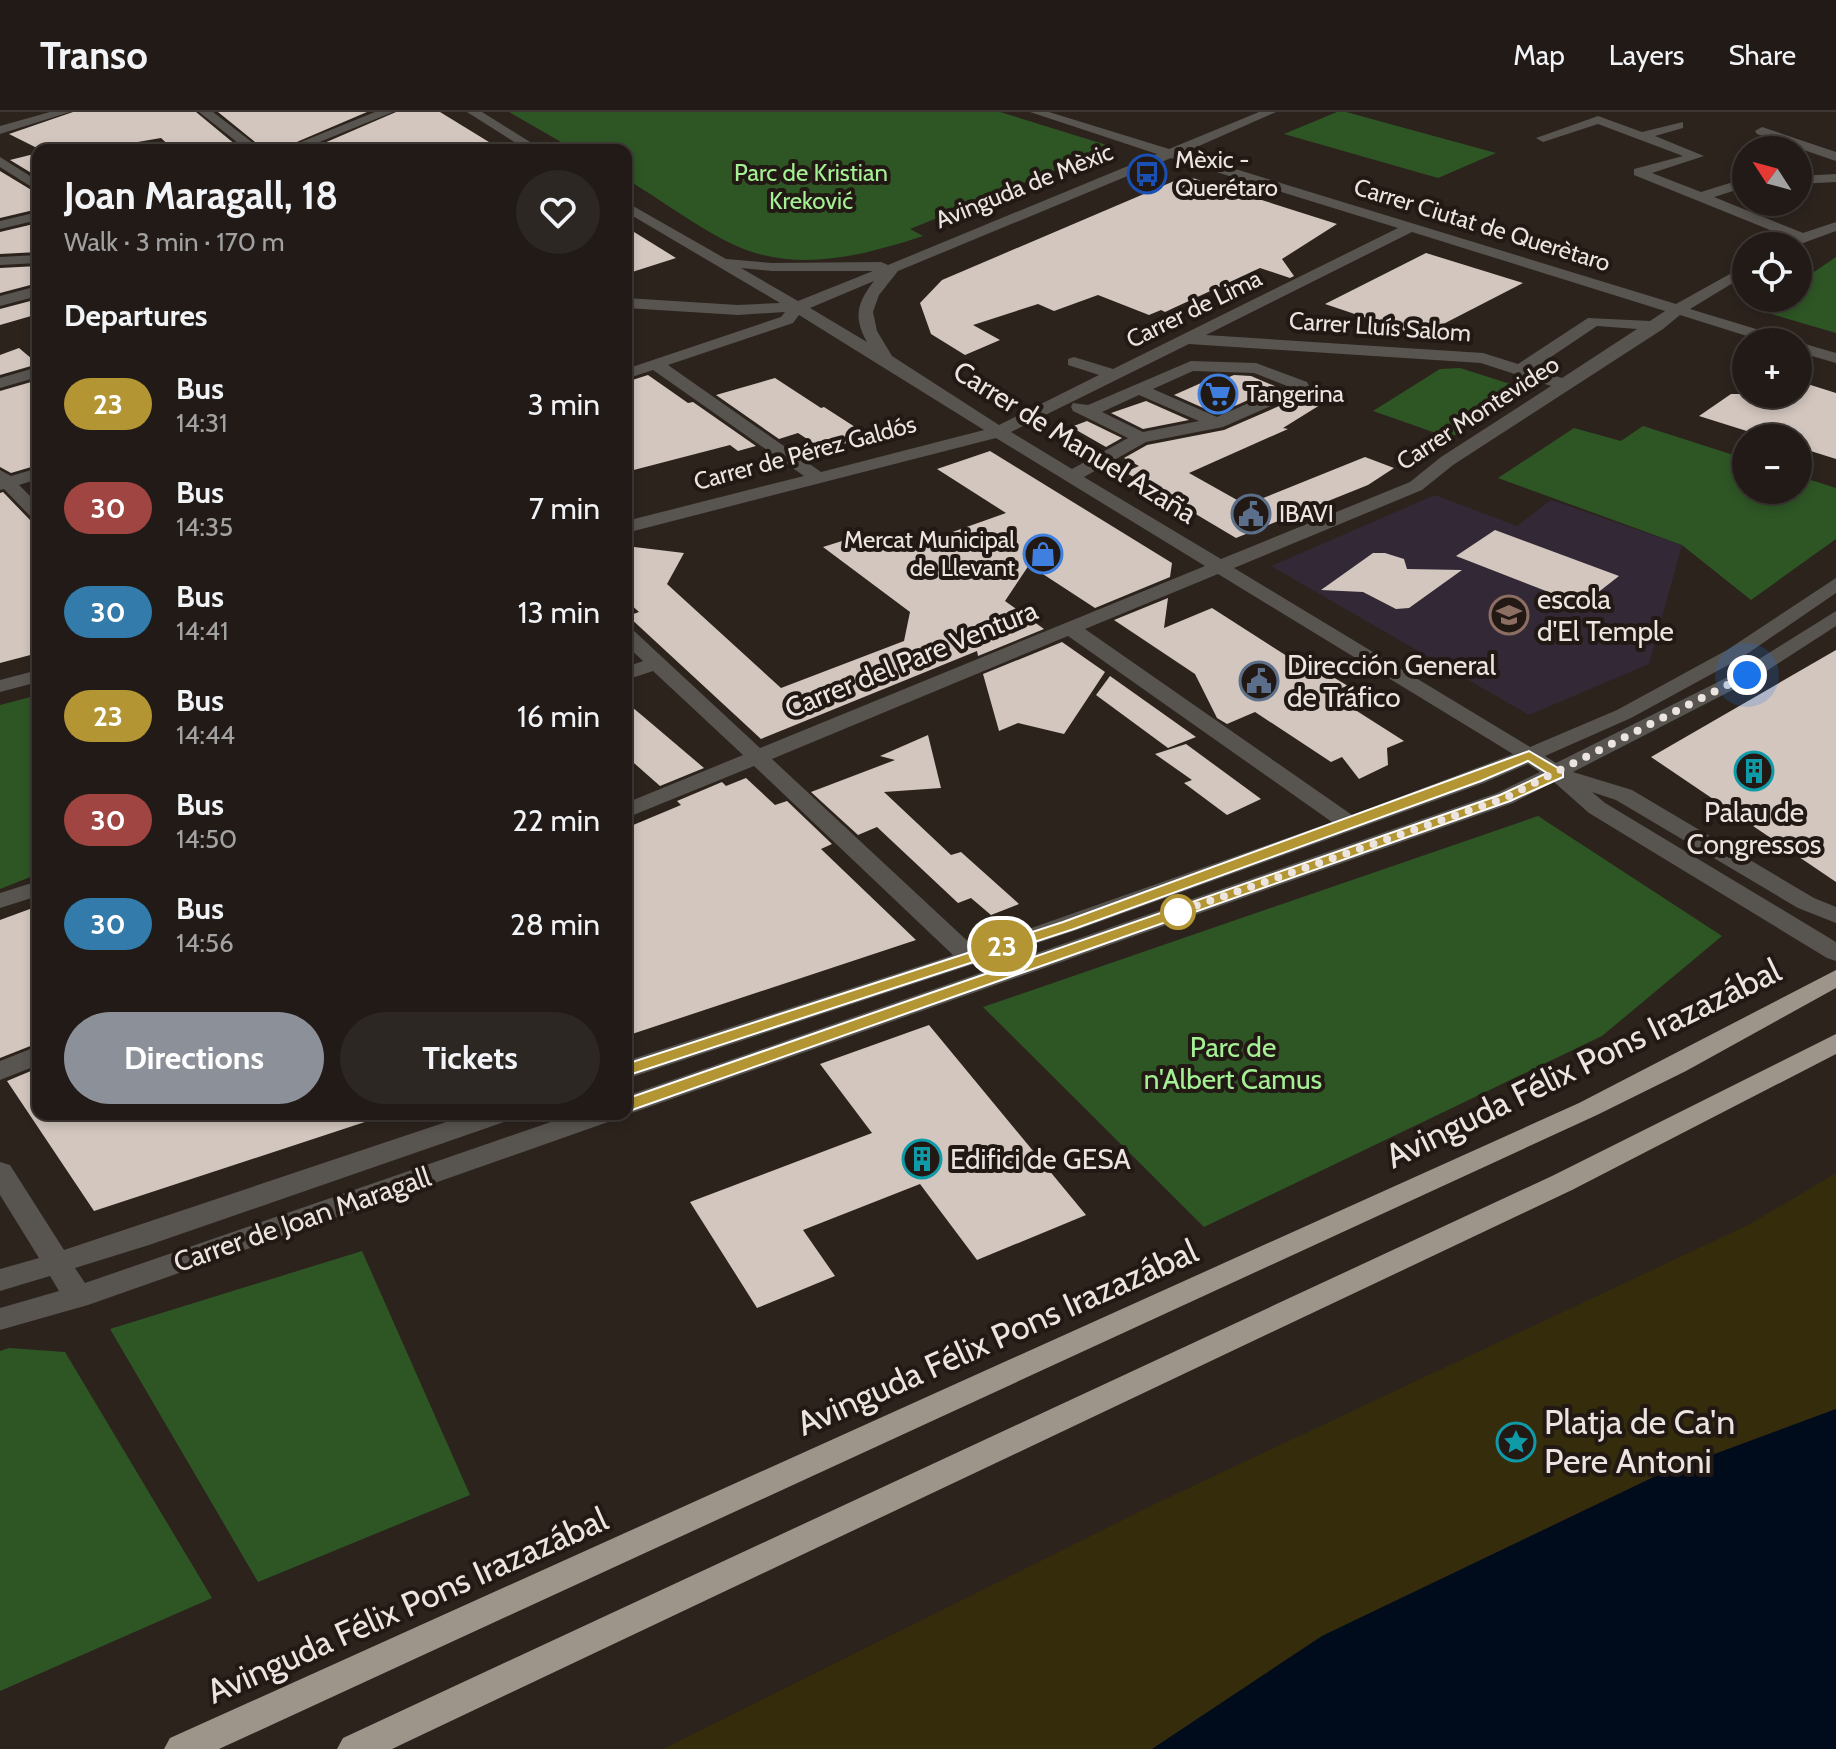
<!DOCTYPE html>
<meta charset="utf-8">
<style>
body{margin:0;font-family:Cabin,sans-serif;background:#2d2723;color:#f1f3f6;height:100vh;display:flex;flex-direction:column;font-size:30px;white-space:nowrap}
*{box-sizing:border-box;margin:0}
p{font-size:26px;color:#a2a1a1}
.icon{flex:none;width:44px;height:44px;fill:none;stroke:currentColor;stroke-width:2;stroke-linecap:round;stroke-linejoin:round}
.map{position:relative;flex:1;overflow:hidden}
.side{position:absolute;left:32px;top:32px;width:600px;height:976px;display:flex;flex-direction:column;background:#211a16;border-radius:16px;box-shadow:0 4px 12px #0003,0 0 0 2px #3e3835}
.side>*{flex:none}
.badge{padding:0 16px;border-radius:26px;font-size:28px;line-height:52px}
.needle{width:52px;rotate:306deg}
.buttons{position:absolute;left:1732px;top:24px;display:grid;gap:16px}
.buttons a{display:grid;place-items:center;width:80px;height:80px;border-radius:50%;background:#211a16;box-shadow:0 4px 12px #0003,0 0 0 2px #3e3835;font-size:40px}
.you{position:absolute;width:40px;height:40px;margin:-20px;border:6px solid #fff;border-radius:50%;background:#1a73e8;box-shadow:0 0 0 12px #1a73e833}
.map>.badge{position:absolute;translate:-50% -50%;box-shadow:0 0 0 4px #fff}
h2{padding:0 32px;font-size:30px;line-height:72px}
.round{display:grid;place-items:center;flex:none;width:84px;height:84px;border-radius:42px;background:#2d2723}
.headline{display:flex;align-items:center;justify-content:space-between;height:136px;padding:0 32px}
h1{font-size:38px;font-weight:700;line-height:60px}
.primary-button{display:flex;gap:16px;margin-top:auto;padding:16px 32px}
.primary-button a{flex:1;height:92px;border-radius:48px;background:#8c9099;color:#fff;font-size:32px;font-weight:700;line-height:92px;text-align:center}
.primary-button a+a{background:#2d2723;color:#f1f3f6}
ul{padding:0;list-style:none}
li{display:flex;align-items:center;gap:24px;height:104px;padding:0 32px}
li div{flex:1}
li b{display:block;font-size:30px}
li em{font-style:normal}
li .badge{min-width:88px;font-weight:700;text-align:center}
header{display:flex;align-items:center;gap:48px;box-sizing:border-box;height:112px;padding:0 40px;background:#211a16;border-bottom:2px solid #3e3835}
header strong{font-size:38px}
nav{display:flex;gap:44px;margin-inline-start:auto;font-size:28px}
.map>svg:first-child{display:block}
.education{fill:#332836}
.green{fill:#2e5625}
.sand{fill:#342c0b}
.water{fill:#000c1c}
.building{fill:#d2c6be}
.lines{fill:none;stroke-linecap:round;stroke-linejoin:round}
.minor{fill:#585450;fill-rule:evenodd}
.highway{fill:#9d948a;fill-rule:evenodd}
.line{fill:#b39633;stroke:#fff;stroke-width:2}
.walk{stroke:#ebe4e0;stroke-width:8;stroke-dasharray:0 14.4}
.stop-dot{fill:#fff;stroke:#b39633;stroke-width:4}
.labels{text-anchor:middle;stroke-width:8;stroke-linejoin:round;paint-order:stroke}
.far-poi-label{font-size:24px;fill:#ebe4e0;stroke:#221914;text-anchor:start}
.far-park-label{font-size:24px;fill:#a5f095;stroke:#221914}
.far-street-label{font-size:24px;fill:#ebe4e0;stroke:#221914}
.street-label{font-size:28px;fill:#ebe4e0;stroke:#221914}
.poi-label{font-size:28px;fill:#ebe4e0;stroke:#221914;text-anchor:start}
.park-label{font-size:28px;fill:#a5f095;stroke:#221914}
.near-street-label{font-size:34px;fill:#ebe4e0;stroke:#221914}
.near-poi-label{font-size:34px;fill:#ebe4e0;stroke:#221914;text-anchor:start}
</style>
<header>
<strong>Transo</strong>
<nav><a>Map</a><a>Layers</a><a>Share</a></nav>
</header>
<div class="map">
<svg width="1836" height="1637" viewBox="0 0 1836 1637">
<rect width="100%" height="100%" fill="#2c231d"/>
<polygon class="education" points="1435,383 1517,414 1551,388 1682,433 1649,552 1529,603 1271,454"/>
<g class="green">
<path d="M509 0H1000L1113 35 910 117 923 124C858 145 791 163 726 129 691 111 660 87 626 67V38H575Z"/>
<polygon points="1337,0 1346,0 1496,41 1438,66 1284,22"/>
<polygon points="1836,145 1836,221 1758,198 1776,186 1798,186 1798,171"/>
<polygon points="1460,256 1529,278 1450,326 1373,299 1440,257"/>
<polygon points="1643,314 1746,347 1746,378 1798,378 1798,364 1836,376 1836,427 1751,488 1682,433 1498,366 1574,316 1621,329"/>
<polygon points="38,583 38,762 0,777 0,593"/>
<polygon points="1538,704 1722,824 1602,924 1204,1115 983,895"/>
<polygon points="362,1139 470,1383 258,1470 110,1217"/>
<polygon points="9,1236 65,1240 212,1486 0,1579 0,1239"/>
</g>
<polygon class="sand" points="1836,1061 1836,1297 1658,1363 1322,1524 1152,1637 663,1637 1163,1388 1750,1112"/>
<polygon class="water" points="1836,1297 1836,1637 1152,1637 1322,1524 1658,1363"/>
<g class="building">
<polygon points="73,0 196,0 242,38 199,38 198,33 174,38 161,26 91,38 41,38 9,22"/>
<polygon points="218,0 367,0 278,38 265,38"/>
<polygon points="396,0 440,0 502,38 308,38"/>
<polygon points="38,41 38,65 10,48"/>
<polygon points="0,59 38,82 38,97 0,106"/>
<polygon points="1186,64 1337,112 1282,147 1294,164 1290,166 1260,156 1165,200 1161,198 1149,203 1098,183 1054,199 1038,192 973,213 1000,228 965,243 931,222 920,191 942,168"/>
<polygon points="38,111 38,140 0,142 0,120"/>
<polygon points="626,115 676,146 626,162"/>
<polygon points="1426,141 1523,171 1420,224 1325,192"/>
<polygon points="38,154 38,171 0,181 0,156"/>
<polygon points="38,187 38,202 0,213 0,197"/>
<polygon points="19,236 38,252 0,263 0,243"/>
<polygon points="648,263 688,291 693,290 756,334 738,339 730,333 626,360 626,270"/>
<polygon points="1234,263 1251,264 1277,275 1217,302 1174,283 1217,264 1224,267"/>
<polygon points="775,266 821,296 824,295 869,324 824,338 798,321 779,327 716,283"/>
<polygon points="38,268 38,353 11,361 0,355 0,279"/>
<polygon points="1798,269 1836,281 1836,347 1798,335 1798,326 1769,326 1699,304 1731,282 1798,282"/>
<polygon points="1300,285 1320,293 1283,316 1288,317 1189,361 1246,393 1365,345 1394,356 1368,373 1236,426 1125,360 1139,354 1124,346 1147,333 1224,318"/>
<polygon points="1146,289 1189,308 1143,317 1111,301"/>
<polygon points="1087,309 1122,326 1106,335 1071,315"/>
<polygon points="990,339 1172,451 1170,465 1095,496 1029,453 1005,489 1044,517 978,544 977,539 761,627 628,504 639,500 626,488 626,434 684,441 667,472 781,576 904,529 910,500 823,435 861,423 866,426 875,423 899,439 1006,401 937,357"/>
<polygon points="3,380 30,408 38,410 38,541 0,551 0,381"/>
<polygon points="1495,418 1619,464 1582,493 1456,444"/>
<polygon points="1373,441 1385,441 1404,447 1407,457 1462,458 1409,496 1396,497 1363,480 1321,478"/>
<polygon points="1168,486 1164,516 1212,496 1301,553 1308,550 1348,574 1327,580 1404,629 1387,636 1388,653 1359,667 1342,645 1331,650 1255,600 1227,612 1217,606 1195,562 1114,508"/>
<polygon points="1062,530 1105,560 1064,622 1018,611 999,619 983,562"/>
<polygon points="1836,538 1836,770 1651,645"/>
<polygon points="1110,564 1196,625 1168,636 1096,583"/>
<polygon points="626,590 651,611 704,656 660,674 626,644"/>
<polygon points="928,623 941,676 884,680 951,743 961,740 1019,792 991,803 971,786 958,791 877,715 858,723 811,680 895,648 880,644"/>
<polygon points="1186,632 1261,687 1227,703 1184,671 1192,668 1155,642"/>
<polygon points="746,666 775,693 787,689 832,732 821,737 916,828 626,924 626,716 681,693 677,689 722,670 726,674"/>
<polygon points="38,794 38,931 0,946 0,808"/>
<polygon points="929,913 1086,1103 977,1148 920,1072 803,1118 835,1164 757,1196 690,1090 872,1021 820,952"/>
<polygon points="38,956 38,1002 373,1002 374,1007 94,1099 7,969"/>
</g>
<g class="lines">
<g class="minor">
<polygon points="50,0 70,0 0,22 0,14"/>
<polygon points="199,0 213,0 262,38 247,38"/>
<polygon points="375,0 393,0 300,38 281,38"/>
<polygon points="467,0 482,0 543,38 527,38"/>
<path d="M1030 0H1049L1169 37 1259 0H1276L1183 41 1676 192 1746 153V163L1690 197 1789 227 1791 230H1766L1680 203 1663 217 1453 353 1422 378 1234 456 1530 635 1617 598 1727 538 1836 466V481L1741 546 1631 606 1545 644 1556 651 1740 559 1836 499V514L1754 567 1573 660 1632 678 1814 786 1836 795V811L1798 796 1616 688 1592 680 1605 691 1836 830V849L1827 846 1589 701 1554 670 1513 691 635 1000 622 1002H626V984L1497 681 1540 660 1528 652 1484 671 1077 818 626 967V949L953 843 754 654 626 706V691L743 643 653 559 626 568V555L643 549 626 533V516L633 518 760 636 1205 454 996 326 626 421V409L804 364 653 258 626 267V257L781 205 785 200 738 203 626 196V186L738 193 780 191 626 100V90L726 147 772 151 881 150 888 153 1157 42ZM1171 46 1398 116 1113 257 1074 245 1068 247V253L1099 263 999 313 892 244 877 219 873 200 879 183 898 159ZM1412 120 1665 199 1650 209 1588 206 1518 252 1483 241 1206 223ZM741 156 772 159H873L798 189ZM874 169C857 191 853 205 867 230L810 196ZM799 203 984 318 821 360 668 253 793 211ZM1597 214 1637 217 1562 266 1533 257ZM1189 232 1481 251 1551 274 1441 345 1410 370 1221 447 1084 365 1146 330 1223 315 1307 278 1309 274 1307 270 1256 251 1191 249 1088 293 1073 291 1071 295 1073 299 1128 326 1072 357 1011 320ZM1193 259 1254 261 1287 274 1217 305 1153 277ZM1139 283 1199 309 1143 320 1102 300ZM1218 462 1513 642 1352 703 1085 517ZM1068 524 1332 710 975 836 772 647Z"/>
<polygon points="1598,4 1642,20 1683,10 1683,16 1655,24 1704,44 1652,61 1701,80 1746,66 1746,75 1714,85 1803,121 1836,110 1836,119 1795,134 1785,134 1783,131 1790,126 1634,63 1634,57 1683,44 1598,12 1543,30 1536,26"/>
<polygon points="1762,15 1836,40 1836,49 1757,22 1755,19"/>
<polygon points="0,45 38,69 38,79 0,55"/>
<polygon points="1836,62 1836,70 1798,72 1798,64"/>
<polygon points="38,100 38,108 0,117 0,109"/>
<polygon points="38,143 38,151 0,153 0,145"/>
<polygon points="38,174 38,184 0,194 0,184"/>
<polygon points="1798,230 1836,241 1836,251 1798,240"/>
<polygon points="38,255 38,265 0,276 0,266"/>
<polygon points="38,356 38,367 19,373 38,392 38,407 32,406 4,377 0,378 0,358 11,364"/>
<polygon points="38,558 38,570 0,580 0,568"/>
<polygon points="38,769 38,784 0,796 0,781"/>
<polygon points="38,934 38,953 0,968 0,949"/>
<polygon points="470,1002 511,1002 507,1009 149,1133 75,1156 85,1171 574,1002 615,1002 611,1009 88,1193 0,1218 0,1196 59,1179 50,1164 0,1179 0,1157 39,1146 0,1083 0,1050 10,1053 64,1138"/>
</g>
<g class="highway">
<polygon points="1836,858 1836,876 1686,959 1597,1003 219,1637 164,1637 170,1626 1579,991"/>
<polygon points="1836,922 1836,942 1572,1078 392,1637 337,1637 343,1626 1552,1064"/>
</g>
</g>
<polygon class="line" points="1529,639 1563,659 1563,665 1510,689 632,998 620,998 617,994 620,989 1500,683 1547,661 1528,649 1481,669 1074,817 632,962 620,962 618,958 620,954 1063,810"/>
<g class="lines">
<polyline class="walk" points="1178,800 1167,804 1505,686 1747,563"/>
</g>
<defs>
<g id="bus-ring" transform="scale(2)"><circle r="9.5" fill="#221914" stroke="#1a4fb4" stroke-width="1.5"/><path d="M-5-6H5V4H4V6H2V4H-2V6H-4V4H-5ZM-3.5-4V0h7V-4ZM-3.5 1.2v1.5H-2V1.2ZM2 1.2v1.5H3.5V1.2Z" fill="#1a4fb4"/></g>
<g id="supermarket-ring" transform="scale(2)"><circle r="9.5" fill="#221914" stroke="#3f7fe0" stroke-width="1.5"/><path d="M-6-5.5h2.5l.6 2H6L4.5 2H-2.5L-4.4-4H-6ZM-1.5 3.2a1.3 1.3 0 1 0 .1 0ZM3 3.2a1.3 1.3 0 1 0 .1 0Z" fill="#3f7fe0"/></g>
<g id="civic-ring" transform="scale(2)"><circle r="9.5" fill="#221914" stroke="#5c6f8a" stroke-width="1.5"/><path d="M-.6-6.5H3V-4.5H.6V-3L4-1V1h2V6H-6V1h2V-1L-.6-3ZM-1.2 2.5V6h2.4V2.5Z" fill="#5c6f8a"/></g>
<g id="shop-ring" transform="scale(2)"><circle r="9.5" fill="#221914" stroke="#3f7fe0" stroke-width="1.5"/><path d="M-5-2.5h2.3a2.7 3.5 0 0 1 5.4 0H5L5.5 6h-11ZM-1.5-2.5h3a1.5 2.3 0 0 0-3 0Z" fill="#3f7fe0"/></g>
<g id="school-ring" transform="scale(2)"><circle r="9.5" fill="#221914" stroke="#8d6e63" stroke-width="1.5"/><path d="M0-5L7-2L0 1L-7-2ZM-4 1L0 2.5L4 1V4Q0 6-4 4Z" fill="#8d6e63"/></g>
<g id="building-ring" transform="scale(2)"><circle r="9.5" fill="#221914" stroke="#0f9aa8" stroke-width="1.5"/><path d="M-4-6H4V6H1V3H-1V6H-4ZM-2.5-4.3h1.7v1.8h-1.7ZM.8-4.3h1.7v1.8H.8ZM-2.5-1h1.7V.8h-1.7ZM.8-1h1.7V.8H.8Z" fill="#0f9aa8"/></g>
<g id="sight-ring" transform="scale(2)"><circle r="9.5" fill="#221914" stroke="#0f9aa8" stroke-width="1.5"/><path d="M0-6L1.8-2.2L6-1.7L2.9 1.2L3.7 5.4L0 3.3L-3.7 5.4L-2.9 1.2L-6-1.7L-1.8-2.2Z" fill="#0f9aa8"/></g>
</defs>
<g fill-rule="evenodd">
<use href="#bus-ring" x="1147" y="62"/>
<use href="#supermarket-ring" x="1218" y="282"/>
<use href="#civic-ring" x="1251" y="402"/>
<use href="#shop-ring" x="1043" y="442"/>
<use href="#school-ring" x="1509" y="503"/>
<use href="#civic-ring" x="1259" y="569"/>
<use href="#building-ring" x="1754" y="659"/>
<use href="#building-ring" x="922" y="1047"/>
<use href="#sight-ring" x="1516" y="1330"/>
</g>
<circle class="stop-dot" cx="1178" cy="800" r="16"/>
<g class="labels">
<g class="far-poi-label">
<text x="1175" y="56">Mèxic -<tspan x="1175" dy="28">Querétaro</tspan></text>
<text x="1246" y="290">Tangerina</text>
<text x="1279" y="410">IBAVI</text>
<text x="1015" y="436" text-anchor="end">Mercat Municipal<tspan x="1015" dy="28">de Llevant</tspan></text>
</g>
<g class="far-park-label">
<text x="811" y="69">Parc de Kristian<tspan x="811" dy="28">Kreković</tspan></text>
</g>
<g class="far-street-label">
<text transform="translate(1024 74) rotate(-22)" y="8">Avinguda de Mèxic</text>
<text transform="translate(1482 113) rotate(17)" y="8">Carrer Ciutat de Querètaro</text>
<text transform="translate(1194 197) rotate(-26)" y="8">Carrer de Lima</text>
<text transform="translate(1380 215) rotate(4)" y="8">Carrer Lluís Salom</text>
<text transform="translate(1478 301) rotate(-33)" y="8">Carrer Montevideo</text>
<text transform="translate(805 341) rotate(-15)" y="8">Carrer de Pérez Galdós</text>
</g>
<g class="street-label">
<text transform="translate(1075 330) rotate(32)" y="10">Carrer de Manuel Azaña</text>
<text transform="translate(911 547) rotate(-22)" y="10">Carrer del Pare Ventura</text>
<text transform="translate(302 1107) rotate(-19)" y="10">Carrer de Joan Maragall</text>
</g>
<g class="poi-label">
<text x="1537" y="497">escola<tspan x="1537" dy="32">d'El Temple</tspan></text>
<text x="1287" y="563">Dirección General<tspan x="1287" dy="32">de Tráfico</tspan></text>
<text x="1754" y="710" text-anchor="middle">Palau de<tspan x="1754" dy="32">Congressos</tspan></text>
<text x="950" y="1057">Edifici de GESA</text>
</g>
<g class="park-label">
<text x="1233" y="945">Parc de<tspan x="1233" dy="32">n'Albert Camus</tspan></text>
</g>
<g class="near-street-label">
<text transform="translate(1583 951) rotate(-26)" y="12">Avinguda Félix Pons Irazazábal</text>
<text transform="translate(997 1225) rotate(-24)" y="12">Avinguda Félix Pons Irazazábal</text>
<text transform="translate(407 1493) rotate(-24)" y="12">Avinguda Félix Pons Irazazábal</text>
</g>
<g class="near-poi-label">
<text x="1544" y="1322">Platja de Ca'n<tspan x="1544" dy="39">Pere Antoni</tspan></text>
</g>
</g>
</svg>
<div class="buttons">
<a><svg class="needle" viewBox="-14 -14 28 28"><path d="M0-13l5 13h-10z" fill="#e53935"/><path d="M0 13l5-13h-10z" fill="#a2a1a1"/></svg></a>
<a><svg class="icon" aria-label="locate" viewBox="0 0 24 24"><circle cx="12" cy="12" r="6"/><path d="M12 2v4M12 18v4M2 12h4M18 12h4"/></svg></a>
<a>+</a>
<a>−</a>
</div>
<div class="you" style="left:1747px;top:563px"></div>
<b class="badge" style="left:1002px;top:834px;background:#b39633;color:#fff">23</b>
<section class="side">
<div class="headline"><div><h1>Joan Maragall, 18</h1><p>Walk · 3 min · 170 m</p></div><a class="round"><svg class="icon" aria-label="heart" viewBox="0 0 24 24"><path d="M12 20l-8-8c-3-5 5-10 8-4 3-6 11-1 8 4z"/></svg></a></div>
<h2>Departures</h2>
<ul>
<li><span class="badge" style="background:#b39633;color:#fff">23</span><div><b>Bus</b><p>14:31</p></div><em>3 min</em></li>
<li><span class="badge" style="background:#a04541;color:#fff">30</span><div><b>Bus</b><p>14:35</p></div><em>7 min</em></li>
<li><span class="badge" style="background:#327baa;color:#fff">30</span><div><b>Bus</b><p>14:41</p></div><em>13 min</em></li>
<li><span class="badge" style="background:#b39633;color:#fff">23</span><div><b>Bus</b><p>14:44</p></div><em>16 min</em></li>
<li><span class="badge" style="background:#a04541;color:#fff">30</span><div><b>Bus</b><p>14:50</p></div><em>22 min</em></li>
<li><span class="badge" style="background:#327baa;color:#fff">30</span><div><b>Bus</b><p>14:56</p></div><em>28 min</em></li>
</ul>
<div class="primary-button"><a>Directions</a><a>Tickets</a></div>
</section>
</div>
